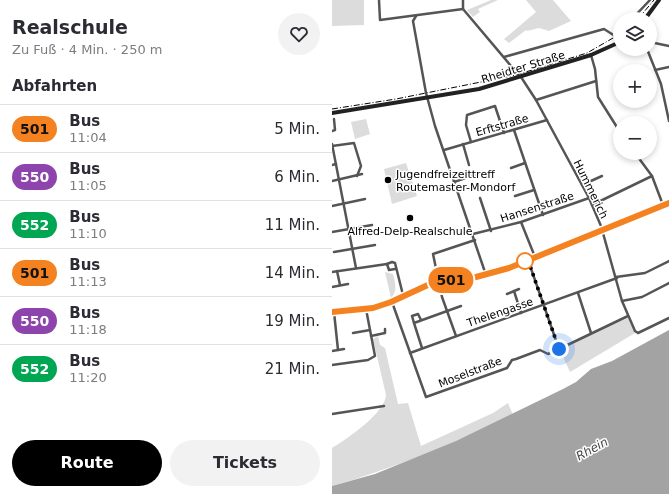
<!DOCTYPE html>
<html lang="de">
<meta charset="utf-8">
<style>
body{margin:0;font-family:"DejaVu Sans",sans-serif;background:#f2f2f3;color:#2b2b33;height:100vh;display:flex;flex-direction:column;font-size:15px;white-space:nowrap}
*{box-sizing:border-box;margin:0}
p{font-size:13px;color:#7c7c81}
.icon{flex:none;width:22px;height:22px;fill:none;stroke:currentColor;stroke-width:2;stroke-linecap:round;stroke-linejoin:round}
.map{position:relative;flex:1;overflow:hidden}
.panel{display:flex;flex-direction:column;background:#fff;width:332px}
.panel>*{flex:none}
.badge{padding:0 8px;border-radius:13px;font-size:14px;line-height:26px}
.tools{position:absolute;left:281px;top:12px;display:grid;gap:8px}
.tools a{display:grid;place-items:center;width:44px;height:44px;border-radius:50%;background:#fff;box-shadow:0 2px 6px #0003;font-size:20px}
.you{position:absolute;width:20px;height:20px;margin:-10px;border:3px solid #fff;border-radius:50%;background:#1a73e8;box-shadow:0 0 0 6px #1a73e833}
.map>.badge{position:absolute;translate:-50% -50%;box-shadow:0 0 0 2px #fff}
h2{padding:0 12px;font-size:15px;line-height:36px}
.round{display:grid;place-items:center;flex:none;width:42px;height:42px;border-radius:21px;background:#f2f2f3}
.head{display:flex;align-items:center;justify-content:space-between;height:68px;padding:0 12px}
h1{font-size:19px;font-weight:700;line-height:30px}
.primary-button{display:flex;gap:8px;margin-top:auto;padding:8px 12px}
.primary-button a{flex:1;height:46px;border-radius:24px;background:#000;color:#fff;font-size:16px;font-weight:700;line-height:46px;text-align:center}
.primary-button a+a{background:#f2f2f3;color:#2b2b33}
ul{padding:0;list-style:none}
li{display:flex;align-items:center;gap:12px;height:48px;padding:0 12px;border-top:1px solid #e1e1e2}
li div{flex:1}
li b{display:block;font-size:15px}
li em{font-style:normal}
li .badge{min-width:44px;font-weight:700;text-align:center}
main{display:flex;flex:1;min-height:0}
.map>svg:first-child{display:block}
.green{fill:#dcdcdc}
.water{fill:#a3a3a3}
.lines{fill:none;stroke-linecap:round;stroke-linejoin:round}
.minor{stroke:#555;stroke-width:2.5}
.tertiary{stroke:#555;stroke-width:3.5}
.secondary{stroke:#222;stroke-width:4}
.rail{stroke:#000;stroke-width:1;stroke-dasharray:6 2 1 2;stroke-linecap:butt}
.line-casing{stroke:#fff;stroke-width:9}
.line{stroke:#f58220;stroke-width:6}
.walk{stroke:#000;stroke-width:4;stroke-dasharray:0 7.2}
.poi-dot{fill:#000;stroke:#fff;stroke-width:1.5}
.stop-dot{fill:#fff;stroke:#f58220;stroke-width:2}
.labels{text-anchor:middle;stroke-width:3;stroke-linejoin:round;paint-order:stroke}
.street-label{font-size:11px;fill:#000;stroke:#fff}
.poi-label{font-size:11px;fill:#000;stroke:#fff;text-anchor:start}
.water-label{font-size:12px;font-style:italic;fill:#444;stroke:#fff}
</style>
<main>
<section class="panel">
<div class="head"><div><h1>Realschule</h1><p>Zu Fuß · 4 Min. · 250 m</p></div><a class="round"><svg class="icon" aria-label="heart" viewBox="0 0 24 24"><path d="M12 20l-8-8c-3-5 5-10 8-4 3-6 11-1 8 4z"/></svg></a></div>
<h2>Abfahrten</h2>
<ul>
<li><span class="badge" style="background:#f58220;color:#111">501</span><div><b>Bus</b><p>11:04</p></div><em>5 Min.</em></li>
<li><span class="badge" style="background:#8e44ad;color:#fff">550</span><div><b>Bus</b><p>11:05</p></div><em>6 Min.</em></li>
<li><span class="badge" style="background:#00a651;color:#fff">552</span><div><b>Bus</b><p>11:10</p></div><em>11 Min.</em></li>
<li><span class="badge" style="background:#f58220;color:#111">501</span><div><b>Bus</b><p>11:13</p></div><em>14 Min.</em></li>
<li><span class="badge" style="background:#8e44ad;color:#fff">550</span><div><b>Bus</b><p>11:18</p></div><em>19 Min.</em></li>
<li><span class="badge" style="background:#00a651;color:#fff">552</span><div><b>Bus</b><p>11:20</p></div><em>21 Min.</em></li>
</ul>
<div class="primary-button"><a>Route</a><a>Tickets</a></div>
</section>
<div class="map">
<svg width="337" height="494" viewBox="0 0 337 494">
<rect width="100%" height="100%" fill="#fff"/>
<g class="green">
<polygon points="0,0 32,0 32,25 0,26"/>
<polygon points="159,0 166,0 146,9 148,12 141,17 135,10"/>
<polygon points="194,0 221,0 239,21 217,31 207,28 195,31 194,30 177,43 172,39 204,12"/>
<polygon points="34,119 38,134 23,139 19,122"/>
<polygon points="74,163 85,196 60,204 52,169"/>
<path d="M53 272 61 274C63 282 66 291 59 298Z"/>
<polygon points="296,318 303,333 238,372 227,348"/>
<path d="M46 336 48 345 53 348 66 404 76 403 89 446 161 413 176 403 181 415C122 443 63 468 0 486V448C15 439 53 413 54 395L41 339Z"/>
</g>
<polygon class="water" points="337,330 337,494 0,494 0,486 43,474 124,441 231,389 244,382 259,369 280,361"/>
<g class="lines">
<g class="minor">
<polyline points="47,0 48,20 131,9"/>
<polyline points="131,0 131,9 185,73"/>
<polyline points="84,16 81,21 94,93 103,126 154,275"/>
<polyline points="300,19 318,0"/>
<polyline points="283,36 288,31"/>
<polyline points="318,42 337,46"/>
<polyline points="315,49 329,84 337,121"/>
<polyline points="259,55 263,69 266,97 288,132"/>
<polyline points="172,57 272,29 283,36 288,41"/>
<polyline points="323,70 337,67"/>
<polyline points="189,77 204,100 257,198 269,226 290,301 303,331 306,333 337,318"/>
<polyline points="204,100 264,81"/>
<polyline points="182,130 211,215"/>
<polyline points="0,131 3,130 2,119"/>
<polyline points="139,142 134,125 135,115 163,106 172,133"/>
<polyline points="0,144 24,268"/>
<polyline points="131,144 137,165"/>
<polyline points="0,146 22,143 29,166 25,176"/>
<polyline points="112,150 215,120"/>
<polyline points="303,153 320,176 331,205"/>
<polyline points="0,165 4,164"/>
<polyline points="179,168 193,163"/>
<polyline points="0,181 30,174"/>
<polyline points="122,182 148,173"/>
<polyline points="250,185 270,176"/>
<polyline points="183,196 202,190"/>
<polyline points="148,198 159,231"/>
<polyline points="260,205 320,176"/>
<polyline points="0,206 33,199"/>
<polyline points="189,222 203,257"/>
<polyline points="0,232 40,225"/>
<polyline points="141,234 189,222 257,198"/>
<polyline points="2,252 43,245"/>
<polyline points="196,260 227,349"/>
<polyline points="63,269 57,270 55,264 60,262 63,263 71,295"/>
<polyline points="5,271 8,285"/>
<polyline points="0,272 55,264"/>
<polyline points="284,277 313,273 337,261"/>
<polyline points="0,287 16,284"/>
<polyline points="182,291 189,313"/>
<polyline points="246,293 259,333"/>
<polyline points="175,294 187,289"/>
<polyline points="290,301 310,297 337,283"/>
<polyline points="60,302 94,397 175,368 180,360 184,359 208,350 216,354 227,349 296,316"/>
<polyline points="2,312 6,350"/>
<polyline points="82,323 80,316 86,314 89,320"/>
<polyline points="21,333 38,330"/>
<polyline points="39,336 53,333 53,329"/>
<polyline points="124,336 110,297 101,254 143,240"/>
<polyline points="90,348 82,323 129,306"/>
<polyline points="0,351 12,349"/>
<polyline points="78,353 285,278"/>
<polyline points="0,365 36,360 43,356 34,309"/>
<polyline points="0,414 52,406"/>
</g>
<polyline class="tertiary" points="0,312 41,308 59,302 98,284 154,275 177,267 337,203"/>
<g class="secondary">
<polyline points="313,19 327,0"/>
<polyline points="0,113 147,89 259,55 288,42"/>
</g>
<g class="rail">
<polyline points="306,19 322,0"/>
<polyline points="0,109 64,99 184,75 255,53 288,34"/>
</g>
</g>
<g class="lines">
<g class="line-casing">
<polyline id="line" points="0,312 41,308 59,302 98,284 144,277 177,268 337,203"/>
</g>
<use href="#line" class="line"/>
<polyline class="walk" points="193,261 192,262 196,260 227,349"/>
</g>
<g class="poi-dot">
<circle cx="56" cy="180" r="4"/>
<circle cx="78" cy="218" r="4"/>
</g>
<circle class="stop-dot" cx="193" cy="261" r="8"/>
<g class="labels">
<g class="street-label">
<text transform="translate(191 67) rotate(-17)" y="4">Rheidter Straße</text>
<text transform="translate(170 125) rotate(-16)" y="4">Erftstraße</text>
<text transform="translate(259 189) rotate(64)" y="4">Hummerich</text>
<text transform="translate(205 207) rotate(-18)" y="4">Hansenstraße</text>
<text transform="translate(168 312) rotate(-19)" y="4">Thelengasse</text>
<text transform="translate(138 372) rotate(-21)" y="4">Moselstraße</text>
</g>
<g class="poi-label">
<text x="64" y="178">Jugendfreizeittreff<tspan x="64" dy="13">Routemaster-Mondorf</tspan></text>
<text x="78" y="235" text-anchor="middle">Alfred-Delp-Realschule</text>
</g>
<g class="water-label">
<text transform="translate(260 449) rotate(-29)" y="4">Rhein</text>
</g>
</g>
</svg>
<div class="tools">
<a><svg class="icon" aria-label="layers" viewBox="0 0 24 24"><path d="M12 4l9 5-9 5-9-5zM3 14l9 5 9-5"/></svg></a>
<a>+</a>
<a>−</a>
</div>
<div class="you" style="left:227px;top:349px"></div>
<b class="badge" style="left:119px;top:280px;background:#f58220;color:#111">501</b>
</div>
</main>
